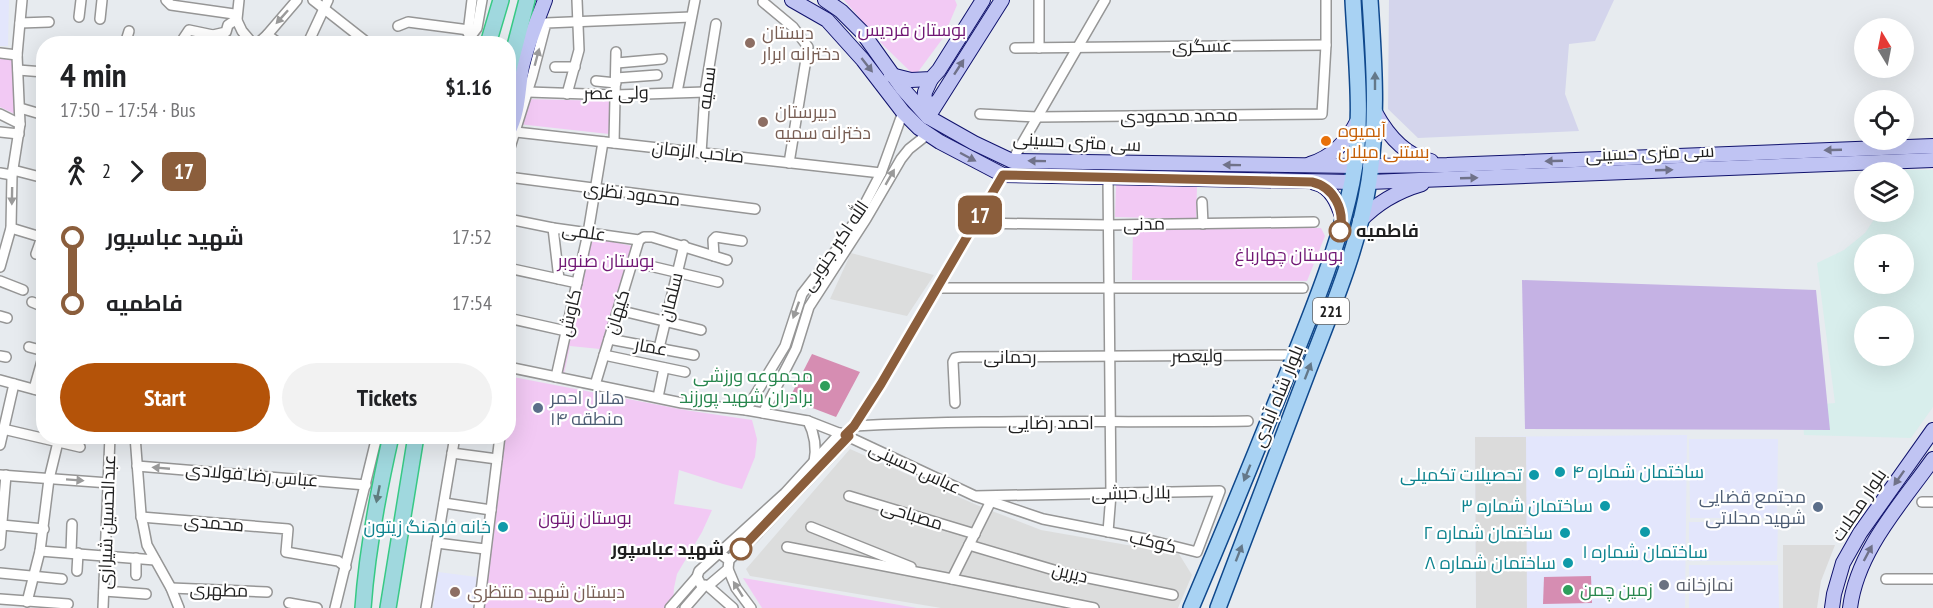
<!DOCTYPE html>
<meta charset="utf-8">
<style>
body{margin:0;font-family:"PT Sans Narrow",Cairo,sans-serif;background:#f2f2f2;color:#202124;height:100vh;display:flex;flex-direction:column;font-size:22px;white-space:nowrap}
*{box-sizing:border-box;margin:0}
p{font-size:20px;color:#757577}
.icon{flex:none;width:33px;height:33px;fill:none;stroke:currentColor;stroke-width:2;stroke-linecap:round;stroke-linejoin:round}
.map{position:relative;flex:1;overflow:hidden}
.sheet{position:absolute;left:36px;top:36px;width:480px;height:408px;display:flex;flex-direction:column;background:#fff;border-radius:24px;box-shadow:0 6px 24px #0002}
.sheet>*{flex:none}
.badge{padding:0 12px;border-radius:9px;font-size:21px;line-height:39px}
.needle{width:39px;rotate:350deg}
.buttons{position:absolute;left:1854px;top:18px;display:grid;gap:12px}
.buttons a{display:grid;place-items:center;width:60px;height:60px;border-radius:50%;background:#fff;box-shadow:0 6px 24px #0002;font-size:30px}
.map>.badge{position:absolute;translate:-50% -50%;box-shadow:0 0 0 3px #fff}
.legs{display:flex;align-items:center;gap:9px;height:66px;padding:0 24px;font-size:20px}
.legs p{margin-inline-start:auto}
.summary{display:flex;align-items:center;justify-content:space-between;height:102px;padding:0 24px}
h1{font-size:33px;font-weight:600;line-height:45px}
.primary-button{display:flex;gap:12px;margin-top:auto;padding:12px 24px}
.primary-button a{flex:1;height:69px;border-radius:36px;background:#b45309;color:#fff;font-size:24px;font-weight:600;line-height:69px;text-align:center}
.primary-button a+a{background:#f2f2f2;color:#202124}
ul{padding:0 24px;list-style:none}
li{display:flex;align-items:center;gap:21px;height:66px;font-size:22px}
li i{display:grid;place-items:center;width:9px;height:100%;margin:0 8px;background:currentColor}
li i::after{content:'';width:15px;height:15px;margin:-8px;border:4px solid;border-radius:50%;background:#fff}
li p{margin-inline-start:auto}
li:first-child i{background:linear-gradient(#0000 50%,currentColor 0)}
li:last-child i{background:linear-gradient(currentColor 50%,#0000 0)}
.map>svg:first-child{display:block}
.residential{fill:#dcdddd}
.commercial{fill:#d8eeec;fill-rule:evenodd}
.education{fill:#e3e6fc}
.farmland{fill:#d4d5ec}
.grass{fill:#c5b2e4}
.park{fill:#f2c9f4}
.pitch{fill:#d68db2}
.parking{fill:#dbdbdb}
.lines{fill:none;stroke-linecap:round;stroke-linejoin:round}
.minor-casing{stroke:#969696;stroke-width:12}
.secondary-casing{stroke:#10126d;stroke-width:16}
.primary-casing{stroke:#0f488c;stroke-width:18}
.trunk-casing{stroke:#37c985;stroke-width:18}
.minor{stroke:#fff;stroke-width:9}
.secondary{stroke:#c0c4f3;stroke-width:14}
.primary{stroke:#a8d2f3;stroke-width:15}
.trunk{stroke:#a0d8de;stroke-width:15}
.oneway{fill:#9a9a9a}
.oneway2{fill:#707289}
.oneway3{fill:#647889}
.oneway4{fill:#607c7e}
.line-1-casing{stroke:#fff;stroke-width:14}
.line-1{stroke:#8b5e3c;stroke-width:9}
.education-dot{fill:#8d6e63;stroke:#fff;stroke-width:2}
.food-dot{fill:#e8710a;stroke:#fff;stroke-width:2}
.stop-1-dot{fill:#fff;stroke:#8b5e3c;stroke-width:3}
.leisure-dot{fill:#2e9e5b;stroke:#fff;stroke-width:2}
.service-dot{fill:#5c6f8a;stroke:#fff;stroke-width:2}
.culture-dot{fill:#0f9aa8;stroke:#fff;stroke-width:2}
.worship-dot{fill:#6b7280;stroke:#fff;stroke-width:2}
.labels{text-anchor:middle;stroke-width:4.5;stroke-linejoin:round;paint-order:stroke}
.shield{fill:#fff;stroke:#626262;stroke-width:1.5}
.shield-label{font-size:16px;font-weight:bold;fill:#1f1f1f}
.park-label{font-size:18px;fill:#701774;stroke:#fff}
.education-label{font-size:18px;fill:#785e54;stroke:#fff;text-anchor:start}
.street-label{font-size:18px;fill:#1f1f1f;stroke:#fff}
.food-label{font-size:18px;fill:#c56008;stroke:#fff;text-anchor:start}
.stop-label{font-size:18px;font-weight:bold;fill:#1f1f1f;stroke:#fff;text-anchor:start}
.leisure-label{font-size:18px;fill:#27864d;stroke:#fff;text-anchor:end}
.service-label{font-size:18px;fill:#4e5e75;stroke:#fff;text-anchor:start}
.culture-label{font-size:18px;fill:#0d838f;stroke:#fff;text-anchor:end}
.worship-label{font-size:18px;fill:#5b616d;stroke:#fff;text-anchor:start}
</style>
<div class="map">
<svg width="1933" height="608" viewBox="0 0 1933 608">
<rect width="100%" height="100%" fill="#e7ebef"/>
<g class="residential">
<polygon points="851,253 934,275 907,316 830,299"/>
<polygon points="850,449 979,506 1041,530 1179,554 1192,575 1178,608 941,608 750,576 746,569"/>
</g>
<path class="commercial" d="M1902 170H1933V407L1911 438 1804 435 1802 406 1835 403 1817 263 1844 250 1865 233 1879 212H1904V172H1901ZM1864 244H1904V284H1864ZM1864 316H1904V356H1864Z"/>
<g class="education">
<polygon points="0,0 9,0 8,46 0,46"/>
<polygon points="1687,435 1685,608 1476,608 1475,437"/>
<polygon points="1689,439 1778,439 1777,518 1690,518"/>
<polygon points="1689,522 1778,522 1777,561 1689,561"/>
<polygon points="1689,565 1778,565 1779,608 1689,608"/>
<polygon points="438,572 477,577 473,608 433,608"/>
</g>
<polygon class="farmland" points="1389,0 1614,0 1595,41 1569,44 1565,94 1579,131 1418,138 1388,109"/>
<polygon class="grass" points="1522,280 1816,290 1830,430 1525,429"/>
<g class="park">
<polygon points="844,0 955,0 957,5 943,38 915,76 883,45"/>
<polygon points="0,56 15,57 19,116 0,107"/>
<polygon points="525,99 610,101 609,134 518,124"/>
<polygon points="1116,185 1197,187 1196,219 1115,217"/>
<polygon points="1321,228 1325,236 1307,281 1132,280 1133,229"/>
<polygon points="590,237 632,246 600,349 570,346 564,374 561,370 580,292"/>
<polygon points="513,377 685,410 752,420 757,439 755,457 742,489 723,484 679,470 674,504 712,510 702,532 677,574 674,588 673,603 669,608 482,608 505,437 508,436 509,409"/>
<polygon points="743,578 917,608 762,608"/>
</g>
<g class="pitch">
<polygon points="812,354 860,372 836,417 789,399"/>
<polygon points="1591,576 1592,603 1543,604 1544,577"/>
</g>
<g class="parking">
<polygon points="1475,437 1526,437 1527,608 1476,608"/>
<polygon points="1783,545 1835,545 1821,581 1817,608 1783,608"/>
</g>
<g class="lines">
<g class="minor-casing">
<g id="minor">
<polyline points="166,0 171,5 234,14 242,31 253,44"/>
<polyline points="313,0 369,44"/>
<polyline points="1039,0 1039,48"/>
<polyline points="763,2 793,27 808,47 789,163"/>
<polyline points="79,17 81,0"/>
<polyline points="100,19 102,0"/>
<polyline points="20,23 49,22"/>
<polyline points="398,26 408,22 469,30"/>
<polyline points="468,33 472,0"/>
<polyline points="267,35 280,44"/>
<polyline points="183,39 189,30 213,35 226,32 228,25 237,19 239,0"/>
<polyline points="467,41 477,28 482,0"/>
<polyline points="308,43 328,0"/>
<polyline points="125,44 129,31"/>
<polyline points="257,44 267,35 297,0"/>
<polyline points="1015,48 1326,45"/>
<polyline points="0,53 17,55"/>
<polyline points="617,63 662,59"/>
<polyline points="555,67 575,67"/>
<polyline points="18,70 44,72"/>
<polyline points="616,78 657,75"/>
<polyline points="596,81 616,83"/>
<polyline points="528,92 616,95 705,92"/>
<polyline points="677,92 695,0"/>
<polyline points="567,94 579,50 577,0"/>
<polyline points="20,108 44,115"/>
<polyline points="0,114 20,124"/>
<polyline points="980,114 1037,117 1322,114 1326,45 1326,0"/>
<polyline points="0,132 19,134"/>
<polyline points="516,132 881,173"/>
<polyline points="614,143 616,52"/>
<polyline points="701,153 705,92 716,24"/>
<polyline points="508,154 532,77 546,23 691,17"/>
<polyline points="1012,161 1105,0"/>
<polyline points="13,170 44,178"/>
<polyline points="0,173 12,175"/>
<polyline points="508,177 755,209"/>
<polyline points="1108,178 1111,494 1108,532"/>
<polyline points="1202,202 1203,224"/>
<polyline points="508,219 553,228 639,240 644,237 652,237 727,260"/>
<polyline points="975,223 1108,225 1314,222"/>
<polyline points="11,228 44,238"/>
<polyline points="553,228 559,279"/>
<polyline points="36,254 42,237"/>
<polyline points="714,256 713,240 716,237 742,241"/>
<polyline points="633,262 718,282"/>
<polyline points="0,267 11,228 12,175 20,124 17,55 22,0"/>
<polyline points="508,268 577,283"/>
<polyline points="0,281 23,290"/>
<polyline points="938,288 1303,288"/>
<polyline points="32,302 44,307"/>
<polyline points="618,310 701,330"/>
<polyline points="0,316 7,318"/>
<polyline points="508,318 566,331"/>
<polyline points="609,339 694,355"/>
<polyline points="29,347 44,351"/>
<polyline points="659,348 684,245"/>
<polyline points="604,355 685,372"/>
<polyline points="0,356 6,357"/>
<polyline points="508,367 682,403 746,410 808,421 849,437 975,496 1043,519 1145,539 1197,552 1220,491 975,496"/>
<polyline points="556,377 588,233 603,142"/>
<polyline points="0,380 44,392"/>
<polyline points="595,385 639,240"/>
<polyline points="34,389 44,354"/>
<polyline points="658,397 664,368"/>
<polyline points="955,403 953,362 955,358 961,357 1285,355"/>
<polyline points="746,410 785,346 802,294 837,249 859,215 881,173 903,112"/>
<polyline points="763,413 796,349 809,307 866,219 901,159 909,149 928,134"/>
<path d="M808 421C815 435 817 447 814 462"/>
<path d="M854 426C985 419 1117 423 1248 421"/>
<polyline points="3,429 80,447"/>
<polyline points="851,429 881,384 1003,175"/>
<polyline points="135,436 141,514 147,545 171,588 179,608"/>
<polyline points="0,445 14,384"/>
<polyline points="452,453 497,459"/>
<polyline points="137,466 366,485"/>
<polyline points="0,475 109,483"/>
<polyline points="849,496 975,534"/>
<polyline points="1922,502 1933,502"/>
<polyline points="444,503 491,510"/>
<polyline points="141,517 288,529 286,552 338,561 346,567"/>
<polyline points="2,525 44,529"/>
<polyline points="811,527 911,567"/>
<polyline points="437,543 485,549"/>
<polyline points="0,545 6,475"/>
<polyline points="969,545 1064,573 1173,595"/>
<polyline points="787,547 952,579 991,501"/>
<polyline points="40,551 155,560"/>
<polyline points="71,553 72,524"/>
<polyline points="719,553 785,493 840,433"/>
<polyline points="729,560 753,538 849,437"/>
<polyline points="728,569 736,588 751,608"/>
<polyline points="77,571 78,553"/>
<polyline points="0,573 62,579"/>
<polyline points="136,575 136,558"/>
<polyline points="952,579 1094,608"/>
<polyline points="1886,579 1933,579"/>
<polyline points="708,586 728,569 729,560 719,553 699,571 697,577 701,585 708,586 733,608"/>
<polyline points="171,588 267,592"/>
<polyline points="104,591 146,594"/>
<polyline points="0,599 68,604"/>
<polyline points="27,602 40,551 49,479 58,442"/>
<polyline points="289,603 317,608"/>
<polyline points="103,608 110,436"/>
<polyline points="335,608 377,436"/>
<polyline points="426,608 455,436"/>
<polyline points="479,608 500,436"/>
<polyline points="670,608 697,577"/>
<polyline points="685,608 705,585"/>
</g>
</g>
<g class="secondary-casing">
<g id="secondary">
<polyline points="792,0 827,20 863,60 903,112 919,128 940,142 1003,175 1352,182"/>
<polyline points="825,0 841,11 862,32 902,88 928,117 974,143 1012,161 1354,166"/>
<polyline points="891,75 911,80 931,79 939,70 983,0"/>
<polyline points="931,79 925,92 924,100 928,103 935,104"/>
<path d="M1375 112C1387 134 1404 156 1431 161"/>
<polyline points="928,117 1002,0"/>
<path d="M508 132C519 112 518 88 522 67 527 44 537 22 545 0"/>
<path d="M1310 164C1333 157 1348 140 1358 120"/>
<polyline points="1370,166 1447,165 1933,146"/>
<polyline points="1369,182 1933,160"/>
<path d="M1315 183C1332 187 1338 204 1343 219"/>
<path d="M1360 221C1377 203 1398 191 1422 184"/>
<polyline points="1832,608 1834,594 1843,563 1860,533 1933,430"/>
<path d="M1850 608C1857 551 1901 504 1933 459"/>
</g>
</g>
<g class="primary-casing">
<g id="primary">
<path d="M1191 608C1225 528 1258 448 1290 367 1314 307 1339 246 1352 182 1364 123 1356 60 1353 0"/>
<path d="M1218 608C1248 529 1278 450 1308 371 1332 309 1359 246 1369 181 1378 121 1374 60 1370 0"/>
</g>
</g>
<g class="trunk-casing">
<g id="trunk">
<polyline points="488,44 501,0"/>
<polyline points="508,73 527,0"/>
<path d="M363 608C367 550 378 493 391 436"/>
<polyline points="388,608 416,436"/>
</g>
</g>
<use href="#minor" class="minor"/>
<use href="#secondary" class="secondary"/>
<use href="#primary" class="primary"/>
<use href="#trunk" class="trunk"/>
</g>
<defs><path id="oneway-solid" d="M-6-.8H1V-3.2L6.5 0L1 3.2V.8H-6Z" transform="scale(1.5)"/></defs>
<g class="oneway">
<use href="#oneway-solid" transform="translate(282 17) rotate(132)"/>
<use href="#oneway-solid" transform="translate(537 57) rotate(-75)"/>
<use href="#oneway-solid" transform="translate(890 177) rotate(-60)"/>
<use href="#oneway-solid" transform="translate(12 196) rotate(91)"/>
<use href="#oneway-solid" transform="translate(796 310) rotate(110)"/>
<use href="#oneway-solid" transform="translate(161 468) rotate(-175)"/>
<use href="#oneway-solid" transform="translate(75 480) rotate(4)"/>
<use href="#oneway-solid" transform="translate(738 589) rotate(-122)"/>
</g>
<g class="oneway2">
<use href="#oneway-solid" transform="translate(867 65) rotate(52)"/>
<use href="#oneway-solid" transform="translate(959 67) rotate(-57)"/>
<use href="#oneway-solid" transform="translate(1833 150) rotate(178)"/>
<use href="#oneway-solid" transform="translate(968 157) rotate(28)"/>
<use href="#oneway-solid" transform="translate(1037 161) rotate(-179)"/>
<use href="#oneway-solid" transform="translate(1554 161) rotate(178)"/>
<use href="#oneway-solid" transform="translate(1232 165) rotate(-179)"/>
<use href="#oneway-solid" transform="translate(1664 170) rotate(-2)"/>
<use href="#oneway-solid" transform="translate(1469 178) rotate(-2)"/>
<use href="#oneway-solid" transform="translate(1899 478) rotate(125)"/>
<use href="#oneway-solid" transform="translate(1868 553) rotate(-62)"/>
</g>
<g class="oneway3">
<use href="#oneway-solid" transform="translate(1375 81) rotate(-90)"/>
<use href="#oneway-solid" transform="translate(1308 371) rotate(-69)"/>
<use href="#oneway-solid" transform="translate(1247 473) rotate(112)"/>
<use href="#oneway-solid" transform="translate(1239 553) rotate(-69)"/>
</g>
<use class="oneway4" href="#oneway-solid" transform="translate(378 494) rotate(101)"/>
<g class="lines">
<g class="line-1-casing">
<path id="line-1" d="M741 549 849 436 845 435 854 426 881 384 1003 175 1312 182C1334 187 1345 210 1340 231"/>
</g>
<use href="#line-1" class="line-1"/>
</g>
<g class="education-dot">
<circle cx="750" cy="43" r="6"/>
<circle cx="763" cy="122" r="6"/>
<circle cx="455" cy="592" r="6"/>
</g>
<circle class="food-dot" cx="1326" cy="141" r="6"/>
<g class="stop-1-dot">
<circle cx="1340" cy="231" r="10"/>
<circle cx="741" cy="549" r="10"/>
</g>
<g class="leisure-dot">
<circle cx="825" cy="386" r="6"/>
<circle cx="1568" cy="590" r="6"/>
</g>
<g class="service-dot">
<circle cx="538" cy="408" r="6"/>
<circle cx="1818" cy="507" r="6"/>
</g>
<g class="culture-dot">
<circle cx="1560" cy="472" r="6"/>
<circle cx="1534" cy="475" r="6"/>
<circle cx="1605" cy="506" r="6"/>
<circle cx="503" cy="527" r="6"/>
<circle cx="1645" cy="532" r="6"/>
<circle cx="1565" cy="533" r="6"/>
<circle cx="1568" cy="563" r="6"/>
</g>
<circle class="worship-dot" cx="1664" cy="585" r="6"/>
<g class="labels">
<rect class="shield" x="1313" y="298" width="36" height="26" rx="4.5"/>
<g class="shield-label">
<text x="1331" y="317">221</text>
</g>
<g class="park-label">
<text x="912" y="36">بوستان فردیس</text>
<text x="1289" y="261">بوستان چهارباغ</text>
<text x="606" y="267">بوستان صنوبر</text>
<text x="585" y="524">بوستان زیتون</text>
</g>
<g class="education-label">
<text x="762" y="39">دبستان<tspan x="762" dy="21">دخترانه ابرار</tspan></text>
<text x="775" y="118">دبیرستان<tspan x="775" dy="21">دخترانه سمیه</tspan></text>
<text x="467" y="598">دبستان شهید منتظری</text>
</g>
<g class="street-label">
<text transform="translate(1202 46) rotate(-1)" y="6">عسگری</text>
<text transform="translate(707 88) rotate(-83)" y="6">سمیه</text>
<text transform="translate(616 93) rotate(-1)" y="6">ولی عصر</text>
<text transform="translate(1179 116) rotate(-1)" y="6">محمد محمودی</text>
<text transform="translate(1077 142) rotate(3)" y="6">سی متری حسینی</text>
<text transform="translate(698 152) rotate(6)" y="6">صاحب الزمان</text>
<text transform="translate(1650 153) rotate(-2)" y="6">سی متری حسینی</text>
<text transform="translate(632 194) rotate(7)" y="6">محمود نظری</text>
<text transform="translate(1144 224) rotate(-1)" y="6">مدنی</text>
<text transform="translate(584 232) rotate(8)" y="6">علمی</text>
<text transform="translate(835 246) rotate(-56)" y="6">الله اکبر جنوبی</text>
<text transform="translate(671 297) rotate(-76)" y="6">سلمان</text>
<text transform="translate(617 312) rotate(-73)" y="6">کیهان</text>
<text transform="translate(570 313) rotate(-77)" y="6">کاوش</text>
<text transform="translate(651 347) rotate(10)" y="6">عمار</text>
<text transform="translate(1197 356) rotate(-1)" y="6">ولیعصر</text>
<text x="1010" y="363">رحمانی</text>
<text transform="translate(1278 396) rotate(-68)" y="6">بلوار شاه آبادی</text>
<text x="1051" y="429">احمد رضایی</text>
<text transform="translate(915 468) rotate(25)" y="6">عباس حسینی</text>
<text transform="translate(252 475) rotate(5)" y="6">عباس رضا فولادی</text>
<text transform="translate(1131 493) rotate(-1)" y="6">بلال حبشی</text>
<text transform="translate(1859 505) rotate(-56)" y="6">بلوار محلات</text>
<text transform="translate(912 515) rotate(17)" y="6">مصباحی</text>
<text transform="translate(107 522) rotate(-88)" y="6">عبدالحسین شیرازی</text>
<text transform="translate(214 523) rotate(5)" y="6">محمدی</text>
<text transform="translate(1153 542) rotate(13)" y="6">کوکب</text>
<text transform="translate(1070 573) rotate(13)" y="6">دیرین</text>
<text transform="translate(219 590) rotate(2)" y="6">مطهری</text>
</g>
<g class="food-label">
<text x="1338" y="137">آبمیوه<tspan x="1338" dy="21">بستنی میلان</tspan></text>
</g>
<g class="stop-label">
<text x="1356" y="237">فاطمیه</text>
<text x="724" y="555" text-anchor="end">شهید عباسپور</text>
</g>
<g class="leisure-label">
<text x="813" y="382">مجموعه ورزشی<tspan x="813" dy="21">برادران شهید پورزند</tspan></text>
<text x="1580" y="596" text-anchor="start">زمین چمن</text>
</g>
<g class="service-label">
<text x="550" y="404">هلال احمر<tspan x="550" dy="21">منطقه ۱۴</tspan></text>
<text x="1806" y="503" text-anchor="end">مجتمع قضایی<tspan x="1806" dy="21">شهید محلاتی</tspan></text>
</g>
<g class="culture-label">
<text x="1572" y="478" text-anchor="start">ساختمان شماره ۴</text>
<text x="1522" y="481">تحصیلات تکمیلی</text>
<text x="1593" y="512">ساختمان شماره ۳</text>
<text x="491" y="533">خانه فرهنگ زيتون</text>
<text x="1553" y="539">ساختمان شماره ۲</text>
<text x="1645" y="558" text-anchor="middle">ساختمان شماره ۱</text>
<text x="1556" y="569">ساختمان شماره ۸</text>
</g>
<g class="worship-label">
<text x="1676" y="591">نمازخانه</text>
</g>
</g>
</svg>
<div class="buttons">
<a><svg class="needle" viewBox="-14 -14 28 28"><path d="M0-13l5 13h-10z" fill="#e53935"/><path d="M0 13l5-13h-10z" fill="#757577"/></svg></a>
<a><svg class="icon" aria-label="locate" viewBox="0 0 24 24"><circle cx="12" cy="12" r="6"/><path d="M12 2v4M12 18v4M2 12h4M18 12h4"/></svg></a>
<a><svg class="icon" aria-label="layers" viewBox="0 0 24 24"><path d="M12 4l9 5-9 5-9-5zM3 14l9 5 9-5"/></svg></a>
<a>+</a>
<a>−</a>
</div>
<b class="badge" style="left:980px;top:215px;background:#8b5e3c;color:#fff">17</b>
<section class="sheet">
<div class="summary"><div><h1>4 min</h1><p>17:50 – 17:54 · Bus</p></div><b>$1.16</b></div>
<div class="legs"><svg class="icon" aria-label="walk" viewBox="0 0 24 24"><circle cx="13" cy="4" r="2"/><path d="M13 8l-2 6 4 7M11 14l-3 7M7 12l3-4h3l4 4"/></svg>2<svg class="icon" aria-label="forward" viewBox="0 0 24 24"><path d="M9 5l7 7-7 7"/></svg><b class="badge" style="background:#8b5e3c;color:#fff">17</b></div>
<ul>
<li><i style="color:#8b5e3c"></i><b>شهید عباسپور</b><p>17:52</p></li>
<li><i style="color:#8b5e3c"></i><b>فاطمیه</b><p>17:54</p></li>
</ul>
<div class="primary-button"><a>Start</a><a>Tickets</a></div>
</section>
</div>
